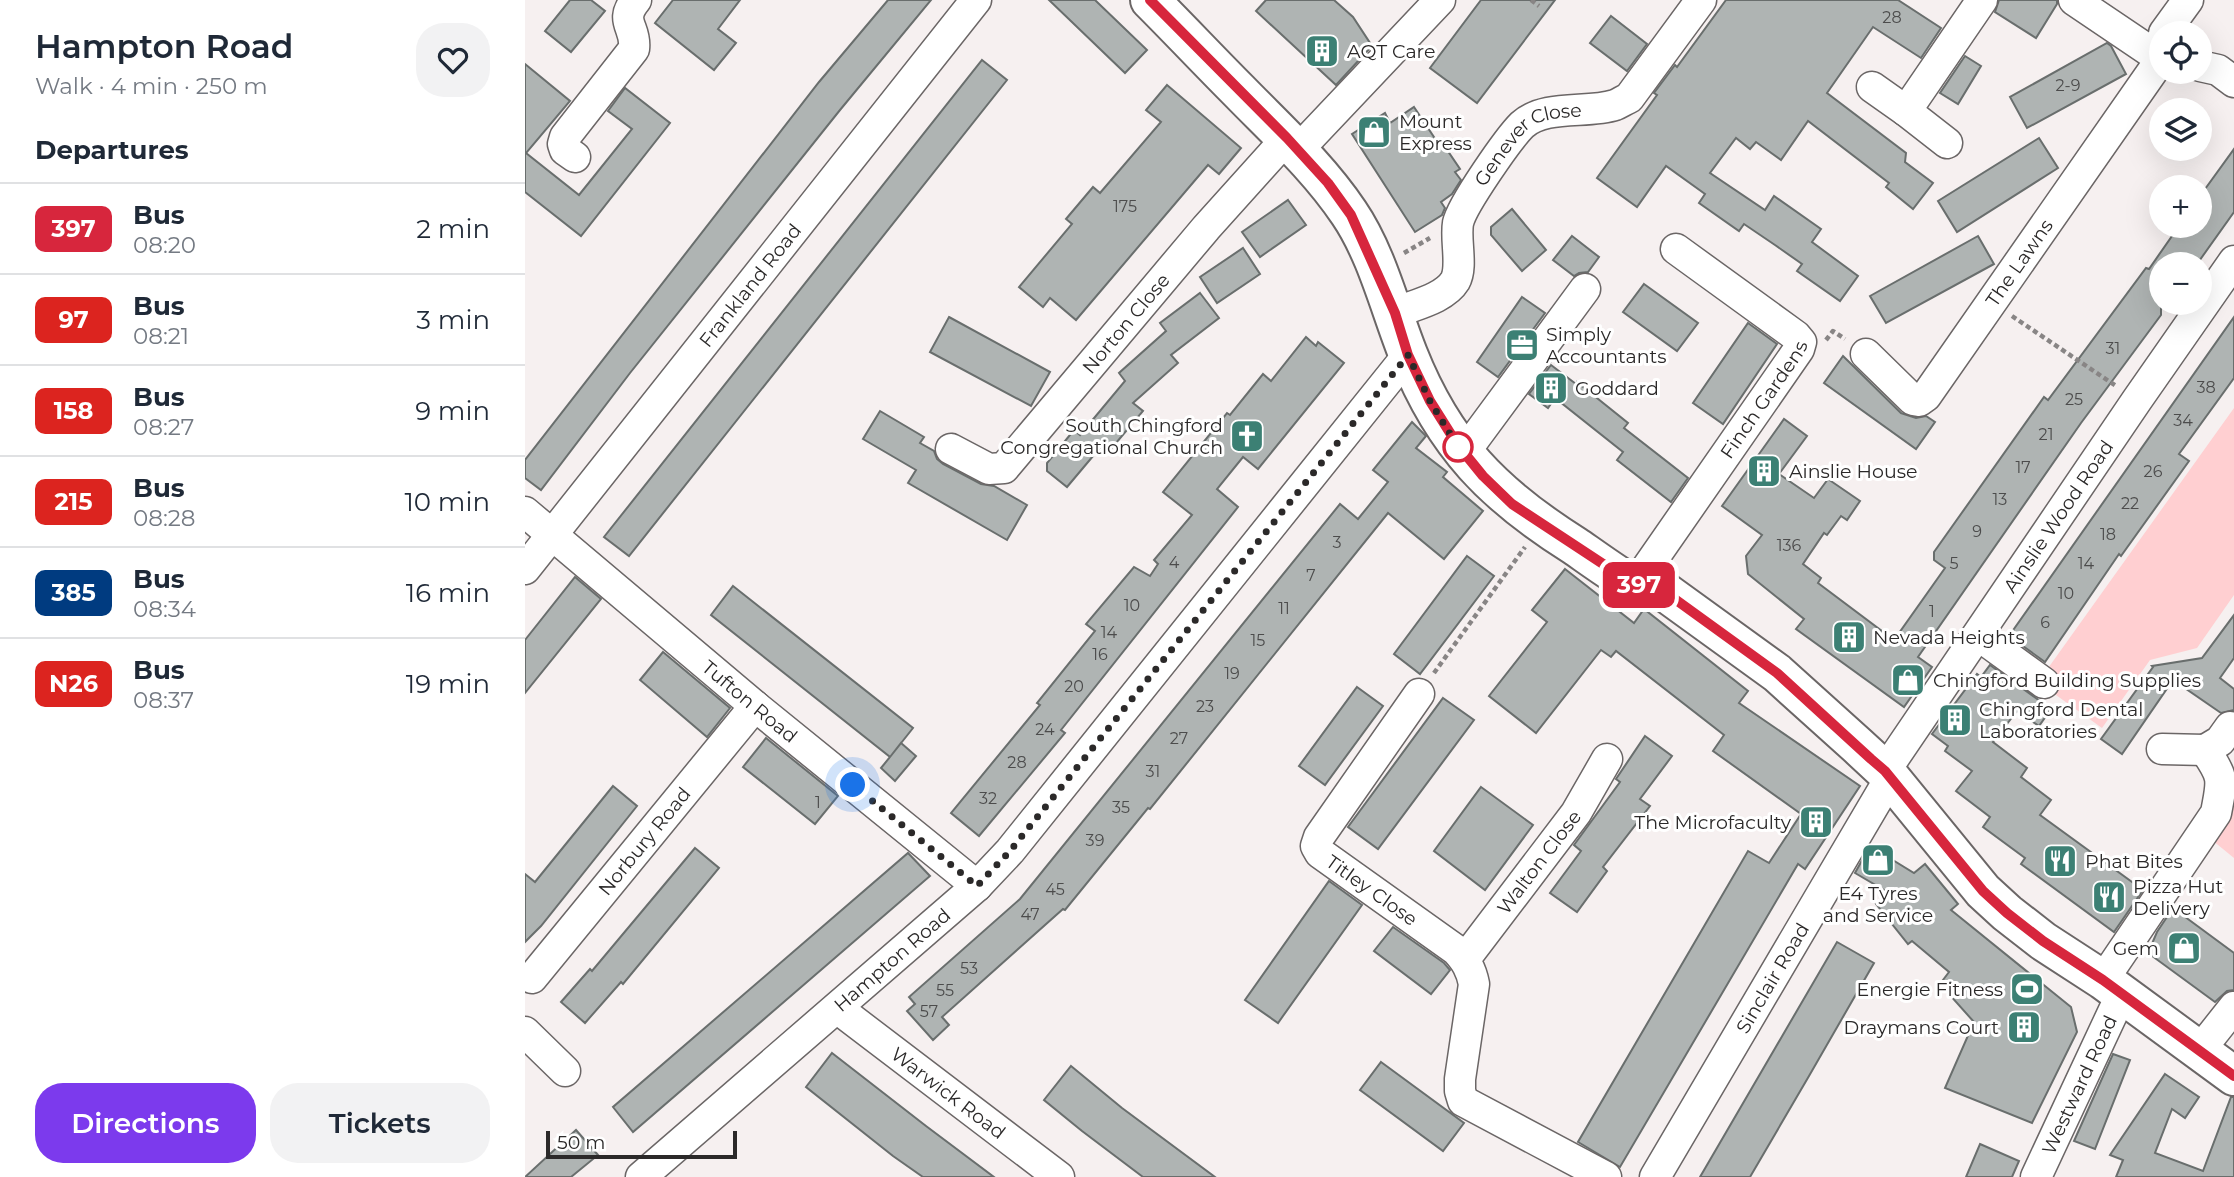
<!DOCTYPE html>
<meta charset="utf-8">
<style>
body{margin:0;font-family:Montserrat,sans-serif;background:#f2f2f3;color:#1f2937;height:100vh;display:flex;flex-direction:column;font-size:26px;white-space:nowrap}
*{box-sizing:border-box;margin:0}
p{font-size:23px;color:#747a83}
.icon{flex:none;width:38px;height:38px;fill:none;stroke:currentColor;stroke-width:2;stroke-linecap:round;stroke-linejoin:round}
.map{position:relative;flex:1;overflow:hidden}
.side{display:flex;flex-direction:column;background:#fff;width:525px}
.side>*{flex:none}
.badge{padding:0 14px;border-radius:10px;font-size:24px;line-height:46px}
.buttons{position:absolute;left:1624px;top:21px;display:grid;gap:14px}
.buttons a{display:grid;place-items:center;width:63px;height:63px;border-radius:50%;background:#fff;box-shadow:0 7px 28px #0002;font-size:35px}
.scale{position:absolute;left:21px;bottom:18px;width:191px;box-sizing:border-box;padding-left:7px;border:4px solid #2b2929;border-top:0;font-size:19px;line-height:24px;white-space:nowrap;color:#2b2929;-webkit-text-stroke:5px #fff;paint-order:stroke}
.you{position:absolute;width:35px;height:35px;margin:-18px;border:5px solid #fff;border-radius:50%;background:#1a73e8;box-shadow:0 0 0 10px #1a73e833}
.map>.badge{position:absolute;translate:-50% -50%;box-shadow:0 0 0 4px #fff}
h2{padding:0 35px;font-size:26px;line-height:63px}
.round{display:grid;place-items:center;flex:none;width:74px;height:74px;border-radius:28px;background:#f2f2f3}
.summary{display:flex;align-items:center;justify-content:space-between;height:119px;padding:0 35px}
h1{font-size:33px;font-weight:600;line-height:52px}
.primary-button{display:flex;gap:14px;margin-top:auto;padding:14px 35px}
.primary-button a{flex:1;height:80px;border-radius:28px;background:#7c3aed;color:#fff;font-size:28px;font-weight:600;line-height:80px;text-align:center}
.primary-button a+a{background:#f2f2f3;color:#1f2937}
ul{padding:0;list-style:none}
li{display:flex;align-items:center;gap:21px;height:91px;padding:0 35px;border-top:2px solid #e0e1e3}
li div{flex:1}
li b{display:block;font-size:26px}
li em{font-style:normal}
li .badge{min-width:77px;font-weight:700;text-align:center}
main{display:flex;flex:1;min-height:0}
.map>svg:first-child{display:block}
.green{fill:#ffcfd1}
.building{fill:#afb4b3;stroke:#696e6d;stroke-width:2}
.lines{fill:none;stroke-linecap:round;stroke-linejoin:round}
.minor-casing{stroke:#6b6666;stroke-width:33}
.major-casing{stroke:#6b6666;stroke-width:42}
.path{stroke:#888585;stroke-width:4.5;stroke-dasharray:5 3.5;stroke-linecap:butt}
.minor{stroke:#fff;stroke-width:30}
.major{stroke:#fff;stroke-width:38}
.line-casing{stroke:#fff;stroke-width:16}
.line{stroke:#d7263d;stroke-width:10}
.walk{stroke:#2b2929;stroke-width:7;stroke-dasharray:0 12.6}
.stop-dot{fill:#fff;stroke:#d7263d;stroke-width:3.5}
.labels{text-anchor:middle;stroke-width:6;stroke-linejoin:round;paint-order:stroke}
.number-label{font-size:16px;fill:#4c4c4c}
.poi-label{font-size:19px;fill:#2b2929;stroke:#fff;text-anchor:start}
.street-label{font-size:19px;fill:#2b2929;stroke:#fff}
</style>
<main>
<section class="side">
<div class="summary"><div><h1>Hampton Road</h1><p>Walk · 4 min · 250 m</p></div><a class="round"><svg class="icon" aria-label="heart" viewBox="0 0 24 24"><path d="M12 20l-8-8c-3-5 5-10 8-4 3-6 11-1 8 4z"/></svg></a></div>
<h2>Departures</h2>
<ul>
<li><span class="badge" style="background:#d7263d;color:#fff">397</span><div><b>Bus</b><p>08:20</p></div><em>2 min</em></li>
<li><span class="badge" style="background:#dc241f;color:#fff">97</span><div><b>Bus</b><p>08:21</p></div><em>3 min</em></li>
<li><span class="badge" style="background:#dc241f;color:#fff">158</span><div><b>Bus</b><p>08:27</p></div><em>9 min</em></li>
<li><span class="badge" style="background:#dc241f;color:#fff">215</span><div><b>Bus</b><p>08:28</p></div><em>10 min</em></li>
<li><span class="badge" style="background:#003b80;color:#fff">385</span><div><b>Bus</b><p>08:34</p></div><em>16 min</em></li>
<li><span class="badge" style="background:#dc241f;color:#fff">N26</span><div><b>Bus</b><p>08:37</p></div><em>19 min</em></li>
</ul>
<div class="primary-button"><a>Directions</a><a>Tickets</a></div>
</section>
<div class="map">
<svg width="1709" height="1177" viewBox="0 0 1709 1177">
<rect width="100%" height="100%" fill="#f6f0f0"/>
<g class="green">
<polygon points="1709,408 1709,595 1672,648 1625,660 1577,728 1524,690 1521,671"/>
<polygon points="1709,788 1709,858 1687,840"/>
</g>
<g class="building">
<polygon points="45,0 66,0 80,11 46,52 20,31"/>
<polygon points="148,0 215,0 193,29 211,43 189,70 130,23"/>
<polygon points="363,0 406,0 315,110 105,373 16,490 0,478 0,460 294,82"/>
<polygon points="524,0 570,0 622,50 600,73"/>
<polygon points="741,0 809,0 828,17 847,46 811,85 731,11"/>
<polygon points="956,0 1030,0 952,103 905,68"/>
<polygon points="1201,0 1373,0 1416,28 1396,58 1348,27 1302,93 1381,153 1380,162 1408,183 1388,209 1361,187 1364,183 1283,121 1256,160 1231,142 1225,149 1211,138 1185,173 1240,210 1249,196 1296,229 1287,242 1333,276 1315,301 1272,271 1277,264 1250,245 1219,224 1214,231 1174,203 1180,194 1141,166 1112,207 1072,178 1132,95 1129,93 1150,65 1152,67"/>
<polygon points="1474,0 1532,0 1532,4 1511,38 1470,12"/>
<polygon points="1086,16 1122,44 1102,71 1065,43"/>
<polygon points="1582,43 1586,46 1601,74 1502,128 1485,97"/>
<polygon points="1440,56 1456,66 1433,104 1415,93"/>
<polygon points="457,60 482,80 104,556 79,537"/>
<polygon points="0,64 45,101 1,153 54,195 107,129 83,111 100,88 145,123 56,236 0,192"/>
<polygon points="642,85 716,148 694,174 683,165 551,320 525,298 518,307 494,287 547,224 541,219 568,187 575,193 636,122 621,110"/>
<polygon points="889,107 913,143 916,141 935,169 930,172 936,180 927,194 916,202 920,208 917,215 890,232 827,134 860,113 865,123"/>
<polygon points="1514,138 1533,168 1432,232 1413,201"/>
<polygon points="1709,149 1709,212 1672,264 1636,264 1636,315 1556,423 1393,657 1407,667 1379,707 1271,629 1279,619 1223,574 1221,556 1237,535 1197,506 1259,419 1282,436 1254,474 1289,498 1303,479 1335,501 1322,520 1316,516 1302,535 1299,533 1278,564 1296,578 1293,583 1369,640 1420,568 1409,560 1409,552 1519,397 1523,400 1621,268 1624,269 1654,226 1675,226 1675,196"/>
<polygon points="763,200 781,225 735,257 717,232"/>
<polygon points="987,209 1021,250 997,271 966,235 966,227"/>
<polygon points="1047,236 1074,257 1063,272 1054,273 1049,276 1028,260"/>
<polygon points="1453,236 1469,264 1361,323 1345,296"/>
<polygon points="718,248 735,274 692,303 675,277"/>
<polygon points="1119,284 1173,323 1152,351 1098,312"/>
<polygon points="675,293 694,318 646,355 653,363 608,403 618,411 586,449 579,443 542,487 522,471 522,463 549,430 555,435 600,381 594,373 641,331 635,323"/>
<polygon points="997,297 1020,313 973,377 952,362"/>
<polygon points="424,317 525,372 506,406 405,352"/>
<polygon points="1709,317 1709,378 1654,454 1664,461 1596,556 1594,554 1520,662 1484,636"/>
<polygon points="1223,323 1252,344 1198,424 1168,403"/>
<polygon points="781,337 791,346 793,342 819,363 733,469 718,457 692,489 713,507 536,730 540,733 454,836 426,813 515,705 512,703 570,631 561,624 609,567 625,576 633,564 629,560 667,515 638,492 702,413 705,415 738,374 746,381"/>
<polygon points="1318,356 1376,413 1391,418 1401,416 1410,422 1391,449 1299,383"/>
<polygon points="1026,365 1051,384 1052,382 1103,423 1099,428 1163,478 1146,502 1092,460 1098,452 1030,398 1023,408 1004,394"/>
<polygon points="355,411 399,437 395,443 409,451 412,459 418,464 456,484 469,486 502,505 482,540 383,483 391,470 338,439"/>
<polygon points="887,422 901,436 891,448 922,472 918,477 958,511 919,559 863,513 625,809 623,808 540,910 538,909 417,1017 424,1025 408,1040 382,1011 390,1004 384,997 495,899 815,504 833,519 863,482 848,470"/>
<polygon points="942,556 969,576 895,674 869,654"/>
<polygon points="1040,569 1109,623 1119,609 1223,691 1214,703 1335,786 1280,869 1273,864 1095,1167 1053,1142 1223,851 1244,863 1276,814 1188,751 1199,735 1091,651 1086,657 1076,650 1011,733 964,696 1022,622 1007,610"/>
<polygon points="50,577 76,599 0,693 0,640"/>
<polygon points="208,586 388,728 365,757 376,743 391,756 370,781 356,768 365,757 186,615"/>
<polygon points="1709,615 1709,658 1695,678 1709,689 1709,710 1696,713 1648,680 1597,754 1576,739 1628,667 1627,666 1677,658"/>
<polygon points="138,652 205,708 182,737 115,680"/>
<polygon points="1465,665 1526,709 1514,726 1492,711 1468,742 1502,768 1496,777 1526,800 1515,815 1618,890 1589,932 1496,864 1500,858 1458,827 1465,817 1431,791 1447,771 1420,751 1423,746 1407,734 1452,674 1456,677"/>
<polygon points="832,687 858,706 800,785 774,766"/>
<polygon points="918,698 949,720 853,849 823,827"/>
<polygon points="1120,736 1147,756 1115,799 1125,806 1078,867 1082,871 1052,912 1025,893 1056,851 1049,845 1095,782 1091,779"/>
<polygon points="241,738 313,796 290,824 218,767"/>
<polygon points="88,786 112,806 16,926 0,942 0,874 10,882"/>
<polygon points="956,787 1008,825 960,890 909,851"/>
<polygon points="1345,846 1389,873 1400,864 1433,904 1426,910 1546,1007 1552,1032 1507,1123 1420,1088 1449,1022 1415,984 1424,972 1387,941 1383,944 1351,904 1364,893 1330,873"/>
<polygon points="170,848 194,868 98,984 96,982 60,1023 36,1002 65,969 67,971"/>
<polygon points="383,853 405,876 108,1132 88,1107"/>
<polygon points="804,881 837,905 753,1023 720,1000"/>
<polygon points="1648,908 1709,953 1709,990 1702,991 1690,1002 1623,953 1632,932"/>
<polygon points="868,927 919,963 925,970 906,994 849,951"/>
<polygon points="1312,942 1349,963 1284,1076 1225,1177 1175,1177"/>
<polygon points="307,1053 401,1126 469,1177 398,1177 368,1156 281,1087"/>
<polygon points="1588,1054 1605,1060 1570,1149 1549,1141"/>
<polygon points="856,1062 939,1123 918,1151 835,1090"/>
<polygon points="546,1066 597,1108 690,1177 618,1177 557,1131 519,1100"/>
<polygon points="1640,1074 1674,1097 1660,1118 1647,1109 1630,1153 1678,1171 1706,1097 1709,1097 1709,1177 1591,1177 1598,1160 1585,1155"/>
<polygon points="51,1130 73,1155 46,1177 0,1177"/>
<polygon points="1455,1144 1494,1161 1487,1177 1441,1177"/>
</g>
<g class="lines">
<g class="minor-casing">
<g id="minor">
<polyline points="1549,0 1626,52 1634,62"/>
<polyline points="1639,33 1663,0"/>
<polyline points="1675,66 1693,70 1709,82"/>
<polyline points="1347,87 1381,111"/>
<polyline points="1422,143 1381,111 1457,0"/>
<polyline points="773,150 915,0"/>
<path d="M50 157 40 150 38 144 40 137 109 49C112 27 93 22 111 0"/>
<path id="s1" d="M870 313C888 305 919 299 930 281 938 267 930 240 933 223 937 205 983 139 997 125 1020 104 1062 114 1090 105 1095 103 1099 100 1104 98L1176 0"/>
<path id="s2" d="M1341 354 1388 400 1394 401 1401 396 1634 62"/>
<path id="s3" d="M426 449 464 469 479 468 681 228 762 138"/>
<polyline points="939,453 1060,289"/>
<path id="s4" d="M0 512 230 706 452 886"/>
<path id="s5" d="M0 569 451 0"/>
<path id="s6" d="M1110 585 1274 349 1276 342 1271 336 1151 249"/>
<polyline points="1453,635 1519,683"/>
<path id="s7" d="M894 694 794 837 791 846 795 853 931 950C941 961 946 969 949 984L935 1079V1091L938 1101 1081 1177"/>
<polyline points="1637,749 1680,750"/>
<path id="s8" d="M1360 771 1612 400 1709 261"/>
<path id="s9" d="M940 959 1051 813 1082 759"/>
<path id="s10" d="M7 978 230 706"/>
<path d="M1578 980 1691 813C1697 780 1700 779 1680 750L1695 741 1705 727"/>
<path id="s11" d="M312 1008 534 1177"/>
<polyline points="0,1032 40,1071"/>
<polyline points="1675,1050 1709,1007"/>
<path id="s12" d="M116 1177 452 886 485 851 883 355"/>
<path id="s13" d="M1130 1177 1365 778"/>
<path id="s14" d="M1511 1177 1597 993"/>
</g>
</g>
<g class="major-casing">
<path id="major" d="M625 0C655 30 684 61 714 91 753 131 793 167 824 213 852 254 865 309 883 354 919 445 969 495 1050 546 1062 554 1102 584 1113 585 1118 585 1124 584 1129 584L1252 673 1333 746 1360 771 1458 891 1482 913 1518 941 1578 980 1709 1076"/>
</g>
<g class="path">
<polyline points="1006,0 1014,6"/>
<polyline points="879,253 905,238"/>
<polyline points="1487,316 1591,386"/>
<polyline points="1301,340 1308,331 1320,339"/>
<polyline points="909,673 1000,547"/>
</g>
<use href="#minor" class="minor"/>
<use href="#major" class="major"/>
</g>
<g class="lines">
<g class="line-casing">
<polyline id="line" points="625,0 762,138 803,183 826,215 870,313 883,355 905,401 932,444 958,476 987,504 1110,585 1129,584 1252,673 1346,759 1360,771 1458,891 1482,913 1518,941 1578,980 1709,1076"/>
</g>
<use href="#line" class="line"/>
<polyline class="walk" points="328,785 452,886 485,851 883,355 905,401 933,447"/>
</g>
<defs>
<g id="building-square" transform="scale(1.75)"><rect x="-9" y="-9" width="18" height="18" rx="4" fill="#3c8074" stroke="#fff"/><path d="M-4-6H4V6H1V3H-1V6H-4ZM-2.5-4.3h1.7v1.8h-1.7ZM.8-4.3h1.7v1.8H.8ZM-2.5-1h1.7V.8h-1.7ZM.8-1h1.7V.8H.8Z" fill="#fff"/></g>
<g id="shop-square" transform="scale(1.75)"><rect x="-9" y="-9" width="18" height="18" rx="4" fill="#3c8074" stroke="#fff"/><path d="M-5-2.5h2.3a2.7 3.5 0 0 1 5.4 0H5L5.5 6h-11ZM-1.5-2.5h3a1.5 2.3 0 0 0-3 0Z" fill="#fff"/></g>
<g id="office-square" transform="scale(1.75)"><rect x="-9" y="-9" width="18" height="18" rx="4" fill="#3c8074" stroke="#fff"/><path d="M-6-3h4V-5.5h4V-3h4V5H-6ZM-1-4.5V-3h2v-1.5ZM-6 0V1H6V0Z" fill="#fff"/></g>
<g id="church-square" transform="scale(1.75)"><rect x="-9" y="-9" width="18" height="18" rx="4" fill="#3c8074" stroke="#fff"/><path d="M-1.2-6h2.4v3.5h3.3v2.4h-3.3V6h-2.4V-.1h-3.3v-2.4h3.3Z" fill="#fff"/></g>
<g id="restaurant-square" transform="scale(1.75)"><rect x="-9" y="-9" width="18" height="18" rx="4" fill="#3c8074" stroke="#fff"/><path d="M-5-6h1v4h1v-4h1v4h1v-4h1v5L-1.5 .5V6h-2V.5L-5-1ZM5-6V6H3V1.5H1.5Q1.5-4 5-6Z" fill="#fff"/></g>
<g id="stadium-square" transform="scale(1.75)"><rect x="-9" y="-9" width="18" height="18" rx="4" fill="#3c8074" stroke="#fff"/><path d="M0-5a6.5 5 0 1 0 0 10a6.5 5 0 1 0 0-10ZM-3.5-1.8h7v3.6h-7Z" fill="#fff"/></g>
</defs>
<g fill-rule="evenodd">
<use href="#building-square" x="797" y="51"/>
<use href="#shop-square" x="849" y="132"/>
<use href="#office-square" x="997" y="345"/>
<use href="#building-square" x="1026" y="388"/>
<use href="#church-square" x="722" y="436"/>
<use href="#building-square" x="1239" y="471"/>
<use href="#building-square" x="1324" y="637"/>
<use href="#shop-square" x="1383" y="680"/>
<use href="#building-square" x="1430" y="720"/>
<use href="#building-square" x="1291" y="822"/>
<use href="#shop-square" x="1353" y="860"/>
<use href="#restaurant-square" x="1535" y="861"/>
<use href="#restaurant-square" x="1584" y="897"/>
<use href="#shop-square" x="1659" y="948"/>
<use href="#stadium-square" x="1502" y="989"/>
<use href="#building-square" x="1499" y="1027"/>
</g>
<circle class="stop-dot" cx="933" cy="447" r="14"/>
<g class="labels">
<g class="number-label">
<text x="1367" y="23">28</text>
<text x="1543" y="91">2-9</text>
<text x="600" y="212">175</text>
<text x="1588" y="354">31</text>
<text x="1681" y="393">38</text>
<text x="1549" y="405">25</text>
<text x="1658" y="426">34</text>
<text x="1521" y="440">21</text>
<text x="1498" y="473">17</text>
<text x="1628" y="477">26</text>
<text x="1475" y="505">13</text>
<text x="1605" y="509">22</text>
<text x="1452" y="537">9</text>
<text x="1583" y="540">18</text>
<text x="812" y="548">3</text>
<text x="1264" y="551">136</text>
<text x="649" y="568">4</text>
<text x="1429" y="569">5</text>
<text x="1561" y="569">14</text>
<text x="786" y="581">7</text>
<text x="1541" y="599">10</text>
<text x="607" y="611">10</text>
<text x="759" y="614">11</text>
<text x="1407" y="617">1</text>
<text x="1520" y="628">6</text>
<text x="584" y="638">14</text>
<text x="733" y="646">15</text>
<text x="575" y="660">16</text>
<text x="707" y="679">19</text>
<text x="549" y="692">20</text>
<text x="680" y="712">23</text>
<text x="520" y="735">24</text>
<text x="654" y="744">27</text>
<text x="492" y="768">28</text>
<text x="628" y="777">31</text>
<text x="463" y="804">32</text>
<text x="293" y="808">1</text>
<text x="596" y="813">35</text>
<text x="570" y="846">39</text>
<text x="530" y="895">45</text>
<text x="505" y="920">47</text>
<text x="444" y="974">53</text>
<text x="420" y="996">55</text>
<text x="404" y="1017">57</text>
</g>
<g class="poi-label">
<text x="822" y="58">AQT Care</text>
<text x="874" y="128">Mount<tspan x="874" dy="22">Express</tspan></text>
<text x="1021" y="341">Simply<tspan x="1021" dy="22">Accountants</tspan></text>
<text x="1050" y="395">Goddard</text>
<text x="698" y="432" text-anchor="end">South Chingford<tspan x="698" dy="22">Congregational Church</tspan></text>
<text x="1264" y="478">Ainslie House</text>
<text x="1348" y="644">Nevada Heights</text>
<text x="1408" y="687">Chingford Building Supplies</text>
<text x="1454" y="716">Chingford Dental<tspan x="1454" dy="22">Laboratories</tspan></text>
<text x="1266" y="829" text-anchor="end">The Microfaculty</text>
<text x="1560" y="868">Phat Bites</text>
<text x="1608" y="893">Pizza Hut<tspan x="1608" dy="22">Delivery</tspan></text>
<text x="1353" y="900" text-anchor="middle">E4 Tyres<tspan x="1353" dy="22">and Service</tspan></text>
<text x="1634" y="955" text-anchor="end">Gem</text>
<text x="1478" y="996" text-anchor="end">Energie Fitness</text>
<text x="1474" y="1034" text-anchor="end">Draymans Court</text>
</g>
<g class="street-label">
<text dy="7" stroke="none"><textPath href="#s1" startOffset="240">Genever Close</textPath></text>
<text dy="7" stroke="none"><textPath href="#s2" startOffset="243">The Lawns</textPath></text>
<text dy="7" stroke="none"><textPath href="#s5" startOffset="362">Frankland Road</textPath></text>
<text dy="7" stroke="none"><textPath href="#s3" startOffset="247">Norton Close</textPath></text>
<text dy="7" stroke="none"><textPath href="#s6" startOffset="226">Finch Gardens</textPath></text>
<text dy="7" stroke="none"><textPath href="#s8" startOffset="308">Ainslie Wood Road</textPath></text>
<text dy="7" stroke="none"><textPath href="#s4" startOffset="294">Tufton Road</textPath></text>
<text dy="7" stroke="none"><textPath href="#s10" startOffset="177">Norbury Road</textPath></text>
<text dy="7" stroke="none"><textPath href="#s9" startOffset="122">Walton Close</textPath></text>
<text dy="7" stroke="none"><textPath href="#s7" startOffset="256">Titley Close</textPath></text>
<text dy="7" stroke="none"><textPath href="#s12" startOffset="332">Hampton Road</textPath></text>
<text dy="7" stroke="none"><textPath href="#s13" startOffset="231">Sinclair Road</textPath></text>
<text dy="7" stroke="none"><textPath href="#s14" startOffset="102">Westward Road</textPath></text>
<text dy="7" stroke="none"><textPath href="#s11" startOffset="140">Warwick Road</textPath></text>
</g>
</g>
</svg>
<div class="buttons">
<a><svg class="icon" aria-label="locate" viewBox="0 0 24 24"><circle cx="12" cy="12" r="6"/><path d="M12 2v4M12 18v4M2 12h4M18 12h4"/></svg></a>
<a><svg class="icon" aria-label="layers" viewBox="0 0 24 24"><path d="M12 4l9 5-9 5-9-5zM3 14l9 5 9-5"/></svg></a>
<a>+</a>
<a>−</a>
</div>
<div class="scale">50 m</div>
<div class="you" style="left:328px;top:785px"></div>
<b class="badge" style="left:1114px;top:585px;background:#d7263d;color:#fff">397</b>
</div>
</main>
